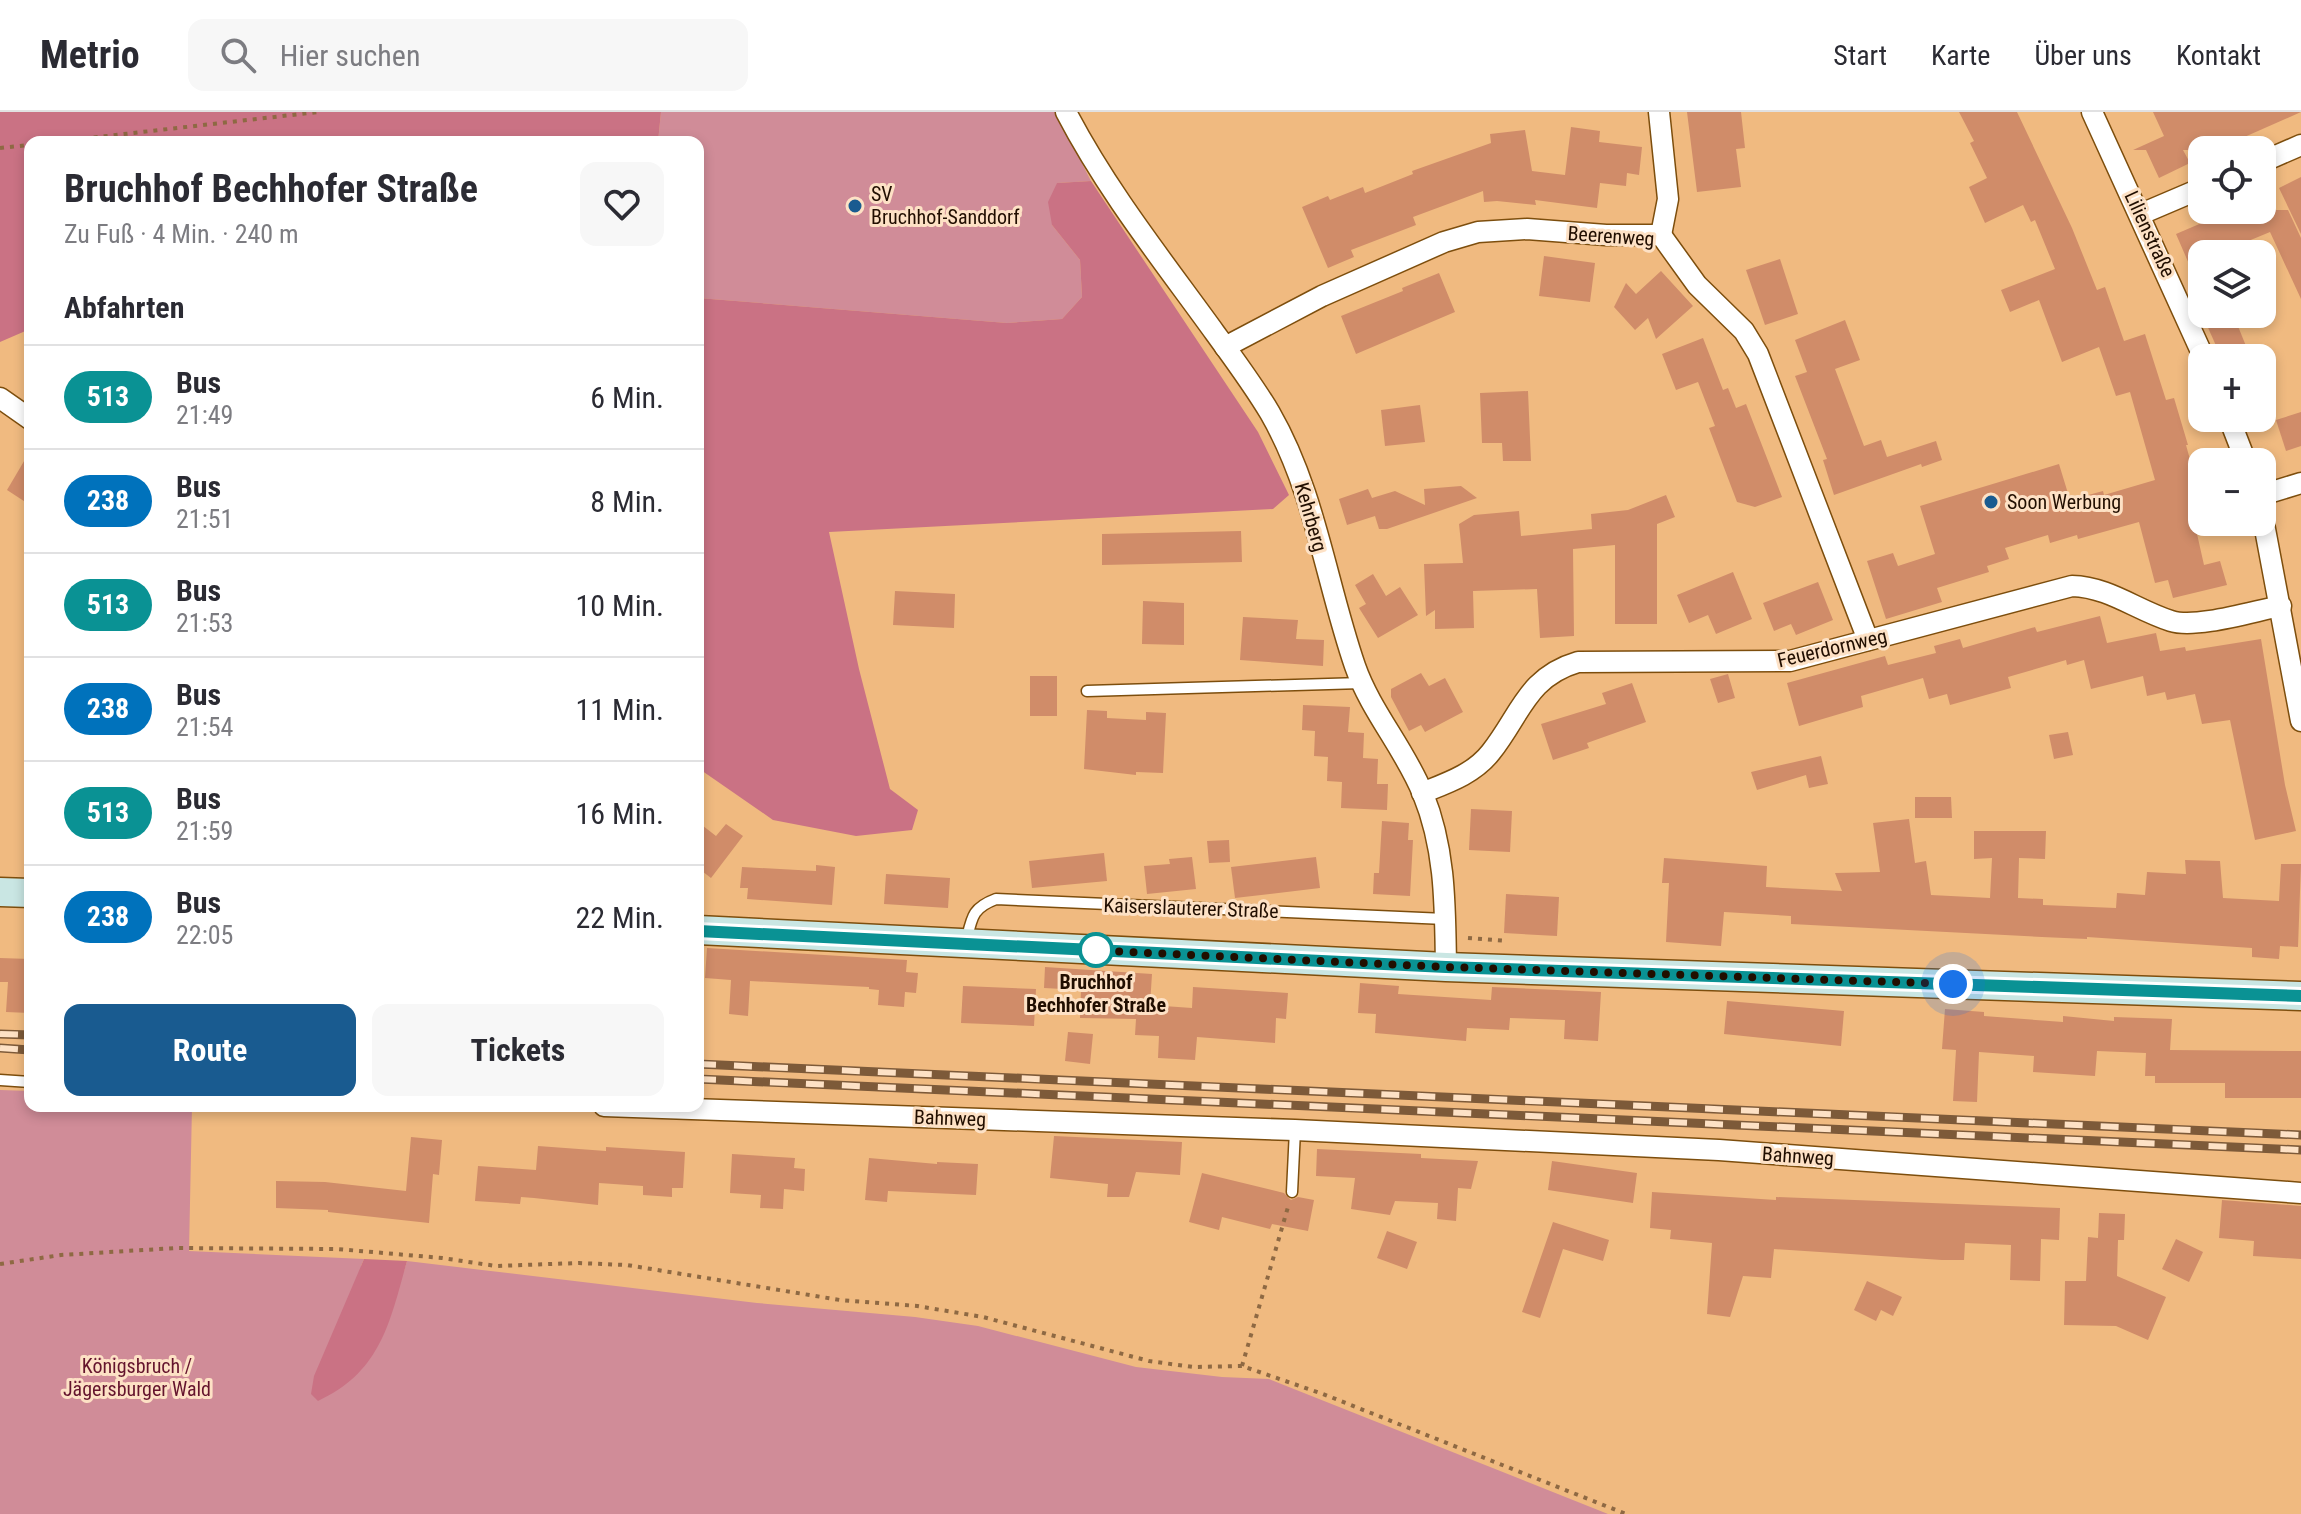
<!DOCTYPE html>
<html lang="de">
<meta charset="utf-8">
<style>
body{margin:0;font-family:"Roboto Condensed",sans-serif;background:#f7f7f7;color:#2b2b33;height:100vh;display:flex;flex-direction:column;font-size:30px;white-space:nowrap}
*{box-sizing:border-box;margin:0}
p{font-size:26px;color:#7c7c81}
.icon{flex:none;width:44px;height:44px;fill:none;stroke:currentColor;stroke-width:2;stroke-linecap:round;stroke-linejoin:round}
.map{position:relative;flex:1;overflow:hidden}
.side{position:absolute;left:24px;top:24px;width:680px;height:976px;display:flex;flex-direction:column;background:#fff;border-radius:16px;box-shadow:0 4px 12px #0003}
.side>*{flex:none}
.badge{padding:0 16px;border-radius:26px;font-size:28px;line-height:52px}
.buttons{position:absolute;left:2188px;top:24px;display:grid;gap:16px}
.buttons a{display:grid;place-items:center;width:88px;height:88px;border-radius:16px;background:#fff;box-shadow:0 4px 12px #0003;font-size:40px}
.you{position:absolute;width:40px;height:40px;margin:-20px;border:6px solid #fff;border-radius:50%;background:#1a73e8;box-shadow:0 0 0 12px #1a73e833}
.map>.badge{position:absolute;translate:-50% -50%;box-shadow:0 0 0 4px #fff}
h2{padding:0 40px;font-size:30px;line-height:72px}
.round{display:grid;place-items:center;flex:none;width:84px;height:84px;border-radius:16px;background:#f7f7f7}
.head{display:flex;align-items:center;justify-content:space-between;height:136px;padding:0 40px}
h1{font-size:38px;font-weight:700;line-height:60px}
.button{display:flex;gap:16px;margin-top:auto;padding:16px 40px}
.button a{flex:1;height:92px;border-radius:16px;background:#195b90;color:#fff;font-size:32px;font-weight:700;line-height:92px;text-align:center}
.button a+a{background:#f7f7f7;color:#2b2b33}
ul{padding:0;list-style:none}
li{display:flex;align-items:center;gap:24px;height:104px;padding:0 40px;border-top:2px solid #e1e1e2}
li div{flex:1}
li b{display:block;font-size:30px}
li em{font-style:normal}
li .badge{min-width:88px;font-weight:700;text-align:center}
header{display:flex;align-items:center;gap:48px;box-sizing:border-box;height:112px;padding:0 40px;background:#fff;border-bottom:2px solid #e1e1e2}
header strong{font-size:38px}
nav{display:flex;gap:44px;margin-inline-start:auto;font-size:28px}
.search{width:560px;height:72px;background:#f7f7f7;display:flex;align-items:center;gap:20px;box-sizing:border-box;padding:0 28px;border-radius:16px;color:#7c7c81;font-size:30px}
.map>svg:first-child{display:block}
.green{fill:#d08c98}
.forest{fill:#ca7284}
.building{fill:#d08c69}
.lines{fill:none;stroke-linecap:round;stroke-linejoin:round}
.lane-casing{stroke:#7d4e0d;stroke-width:13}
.street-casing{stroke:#7d4e0d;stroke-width:23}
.secondary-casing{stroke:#7d4e0d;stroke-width:31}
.path{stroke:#8e6943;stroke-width:4;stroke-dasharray:4 6;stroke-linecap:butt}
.lane{stroke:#fff;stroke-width:10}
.street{stroke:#fff;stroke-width:20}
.secondary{stroke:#c9e6e3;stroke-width:28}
.rail-casing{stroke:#7d5a39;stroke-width:9}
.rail{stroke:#fde1c5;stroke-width:6;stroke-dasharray:18;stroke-linecap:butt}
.line-casing{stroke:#fff;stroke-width:18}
.line{stroke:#0a9294;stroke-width:12}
.walk{stroke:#210e00;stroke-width:8;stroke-dasharray:0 14.4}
.poi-dot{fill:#195b90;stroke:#fde1c5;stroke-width:3}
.stop-dot{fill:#fff;stroke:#0a9294;stroke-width:4}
.labels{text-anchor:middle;stroke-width:6;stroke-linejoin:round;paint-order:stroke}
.poi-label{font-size:20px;fill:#210e00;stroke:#fde1c5;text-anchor:start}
.street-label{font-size:20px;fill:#210e00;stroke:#fde1c5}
.stop-label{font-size:20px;font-weight:bold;fill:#210e00;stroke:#fde1c5}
.park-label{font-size:20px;fill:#64142d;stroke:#fde1c5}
</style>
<header>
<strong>Metrio</strong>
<div class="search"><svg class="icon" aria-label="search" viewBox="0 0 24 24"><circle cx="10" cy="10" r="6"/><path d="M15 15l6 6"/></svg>Hier suchen</div>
<nav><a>Start</a><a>Karte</a><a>Über uns</a><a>Kontakt</a></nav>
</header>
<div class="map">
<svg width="2301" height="1402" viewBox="0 0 2301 1402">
<rect width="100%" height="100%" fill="#f0ba80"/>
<g class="green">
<polygon points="661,0 1056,0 1091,69 1057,71 1052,113 1080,148 1082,185 1062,207 1007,211 698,186 698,30 658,30"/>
<polygon points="0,978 30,979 30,994 192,994 189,1139 364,1147 361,1154 404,1159 407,1149 757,1191 915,1205 978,1214 1136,1255 1222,1265 1269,1267 1608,1402 0,1402"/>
</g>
<g class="forest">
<polygon points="0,0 661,0 658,30 30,30 30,217 0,230"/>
<polygon points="1091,69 1258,320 1289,383 1273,397 829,420 859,557 890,677 918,698 912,718 856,724 773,708 698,656 698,186 1007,211 1062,207 1082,185 1080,148 1052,113 1048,90 1057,71"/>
<path d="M364 1147 407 1149C390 1210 381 1260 318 1289L311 1282 314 1264Z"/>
</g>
<g class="building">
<polygon points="1687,0 1741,0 1745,36 1736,37 1741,75 1697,80"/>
<polygon points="1959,0 2017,0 2072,116 2097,178 2105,175 2124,229 2145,222 2166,288 2174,286 2188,333 2186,333 2202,391 2202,402 2193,404 2204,453 2220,449 2227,473 2173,486 2168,468 2155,471 2139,410 2078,427 2077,423 2050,431 2048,423 2005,436 2009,447 1987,454 1989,460 1937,476 1942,490 1886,507 1867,449 1893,441 1898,454 1935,442 1920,394 2059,352 2070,388 2103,379 2104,383 2155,368 2130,280 2116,284 2099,235 2062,250 2039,188 2010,200 2001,178 2055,157 2035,108 2031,110 2023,93 1985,111 1969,75 1987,66 1970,31 1974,29"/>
<polygon points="2153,0 2301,0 2215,38 2183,38 2190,51 2159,66 2146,38 2133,38 2164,24"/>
<polygon points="1571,15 1600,19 1599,30 1642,35 1639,63 1627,61 1626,74 1600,71 1597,96 1535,88 1536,93 1497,89 1484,90 1483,79 1413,105 1416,113 1351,138 1354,145 1328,156 1302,95 1328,84 1330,88 1363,75 1365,81 1413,62 1412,59 1491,31 1490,22 1525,18 1532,59 1565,63"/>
<polygon points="2301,65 2301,122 2279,76"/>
<polygon points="2232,98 2288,98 2301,126 2301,187 2270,120 2217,142 2202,142 2202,182 2176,122"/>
<polygon points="1544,144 1595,151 1590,190 1539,184"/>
<polygon points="1780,147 1798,202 1765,213 1746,158"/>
<polygon points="1661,159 1693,194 1656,227 1648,206 1635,218 1614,195 1626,171 1636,182"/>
<polygon points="1439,161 1455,200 1356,242 1341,204 1403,179 1402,176"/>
<polygon points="2202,202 2233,202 2246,234 2221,245"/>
<polygon points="1845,208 1860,248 1835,257 1864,334 1881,328 1887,345 1936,329 1942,348 1922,355 1921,352 1834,383 1823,348 1827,347 1795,264 1807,260 1795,228"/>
<polygon points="1703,226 1723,278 1728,276 1736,296 1746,292 1782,385 1755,395 1737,390 1709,316 1715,314 1698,270 1676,278 1662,242"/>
<polygon points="1528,279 1531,349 1503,349 1502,331 1482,331 1480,281"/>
<polygon points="1420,293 1425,330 1385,334 1381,298"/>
<polygon points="2301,300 2301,334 2286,339 2276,308"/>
<polygon points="30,339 30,393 7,378"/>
<polygon points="1461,374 1477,386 1387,417 1379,417 1375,404 1347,413 1339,387 1368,377 1372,386 1395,379 1425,393 1424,377"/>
<polygon points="1666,383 1675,405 1657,412 1657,512 1615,512 1615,433 1573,437 1574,524 1540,526 1537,477 1473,479 1474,516 1435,517 1435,498 1426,504 1424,452 1463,451 1459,412 1474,403 1519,399 1521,424 1592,417 1591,402 1628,398"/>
<polygon points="1241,419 1242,450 1102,453 1102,422"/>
<polygon points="1733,460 1752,507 1716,522 1708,503 1689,511 1677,483"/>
<polygon points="1373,462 1386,484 1400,475 1418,503 1378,526 1359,496 1366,492 1355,473"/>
<polygon points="1818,470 1833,508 1796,523 1791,512 1774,519 1763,491"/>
<polygon points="895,479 955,482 954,516 893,513"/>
<polygon points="1143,489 1184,491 1184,533 1142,532"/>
<polygon points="2100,504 2107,531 2156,521 2160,539 2185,535 2186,539 2261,527 2285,673 2296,719 2255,728 2230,608 2202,612 2195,582 2167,588 2165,580 2147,584 2143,564 2091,577 2084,548 2067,553 2066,548 2008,565 2011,576 1950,593 1947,582 1929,587 1923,566 1861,584 1863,595 1799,614 1787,571 1885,544 1888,553 1936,541 1934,534 1960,527 1963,536 2035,515 2037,520"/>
<polygon points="1243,505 1298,508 1296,527 1324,528 1323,554 1240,548"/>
<polygon points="1421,561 1429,574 1445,566 1463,600 1425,620 1421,613 1409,619 1391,585 1391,577"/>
<polygon points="1728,562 1735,586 1718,591 1710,567"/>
<rect x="1030" y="564" width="27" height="40"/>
<polygon points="1632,571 1646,610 1587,631 1589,636 1553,648 1541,612 1606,592 1602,581"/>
<polygon points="1303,593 1350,595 1348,620 1364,621 1363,646 1378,647 1377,672 1388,672 1387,698 1341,696 1342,670 1327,669 1328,645 1314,644 1315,619 1302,618"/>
<polygon points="1087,598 1107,599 1107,606 1146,608 1146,600 1166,601 1163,661 1136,660 1136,663 1084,657"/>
<polygon points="2068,620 2073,643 2054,647 2049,623"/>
<polygon points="1821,644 1828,672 1809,676 1806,663 1757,678 1751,660"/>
<polygon points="1915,685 1951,685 1952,706 1915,706"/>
<polygon points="1471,697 1512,699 1510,740 1469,738"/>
<polygon points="1909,707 1915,751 1926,749 1931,783 1990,786 1992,746 1974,747 1974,719 2046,719 2045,747 2019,746 2018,786 2043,787 2043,793 2116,796 2117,781 2145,783 2147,760 2186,762 2185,748 2220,749 2223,786 2279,789 2281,752 2301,752 2298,835 2280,834 2279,847 2252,845 2252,836 2087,825 2087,827 2042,825 1791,812 1791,804 1724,800 1721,834 1666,830 1669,771 1662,771 1664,746 1767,754 1766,775 1842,779 1835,761 1880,760 1873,711"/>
<polygon points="1382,709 1409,711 1408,728 1413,728 1410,784 1373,782 1374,761 1379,761"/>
<polygon points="698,710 716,724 726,712 743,724 711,766 698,756"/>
<polygon points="1229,728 1230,750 1209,751 1207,729"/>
<polygon points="1104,741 1107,769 1032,776 1029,749"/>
<polygon points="1192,745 1196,777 1147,782 1144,754 1170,752 1169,747"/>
<polygon points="1316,745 1320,776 1235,786 1231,755"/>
<polygon points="816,753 835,755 832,793 747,787 748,776 740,776 742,755 816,759"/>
<polygon points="886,762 950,766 948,796 884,792"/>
<polygon points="1506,782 1559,785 1557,824 1504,821"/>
<polygon points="707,836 907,848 906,860 918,861 916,881 905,880 904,895 878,893 879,878 869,877 869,875 750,869 748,904 729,902 731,868 705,866"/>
<polygon points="0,846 30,847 30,901 6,900 8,870 0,870"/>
<polygon points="1045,855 1152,862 1150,893 1192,896 1193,875 1288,881 1286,907 1276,906 1275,931 1197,925 1195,948 1158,946 1159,924 1135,923 1136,907 1080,906 1081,878 1044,876"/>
<polygon points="1360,871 1399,874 1398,882 1491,888 1492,875 1601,880 1598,929 1564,927 1565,908 1510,906 1509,918 1467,916 1466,929 1375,921 1376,902 1358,901"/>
<polygon points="963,874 1036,877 1034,914 961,911"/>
<polygon points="1727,889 1844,899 1841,934 1724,922"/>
<polygon points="1945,897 1984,900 1984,904 2063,910 2063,904 2114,909 2114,905 2172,907 2170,938 2301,939 2301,986 2225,986 2225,971 2155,971 2155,964 2145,964 2146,941 2097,939 2095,964 2033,960 2034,944 1979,940 1977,990 1953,989 1956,938 1942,937"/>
<polygon points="1068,920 1093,922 1090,952 1065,949"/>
<polygon points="1054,1024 1182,1030 1180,1063 1136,1060 1129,1085 1107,1085 1108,1072 1050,1066"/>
<polygon points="411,1025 442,1028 439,1063 433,1062 429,1111 328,1100 328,1098 276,1096 276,1069 325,1070 406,1079"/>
<polygon points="538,1034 606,1039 606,1035 685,1040 683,1076 672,1076 672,1085 643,1083 643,1074 599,1071 598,1093 534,1086 521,1085 520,1092 475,1089 478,1054 536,1058"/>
<polygon points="1317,1037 1421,1042 1421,1046 1478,1049 1471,1077 1458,1076 1456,1109 1437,1107 1438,1091 1395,1089 1390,1103 1351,1097 1355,1066 1316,1064"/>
<polygon points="732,1042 795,1046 794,1056 805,1057 804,1079 784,1077 783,1097 760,1096 761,1083 730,1081"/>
<polygon points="869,1046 937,1052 937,1050 978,1052 976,1083 888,1079 887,1090 865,1088"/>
<polygon points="1552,1049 1637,1061 1633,1091 1548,1078"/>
<polygon points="1202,1061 1284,1081 1291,1088 1298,1085 1314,1088 1308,1119 1272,1112 1270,1117 1222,1105 1219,1118 1189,1110"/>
<polygon points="1652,1080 1776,1088 1776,1085 2060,1096 2059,1128 2041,1127 2040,1169 2010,1168 2011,1133 1965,1131 1964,1148 1942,1148 1774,1137 1771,1166 1743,1164 1730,1205 1707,1202 1712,1131 1670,1127 1671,1118 1650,1116"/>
<polygon points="2222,1088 2301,1094 2301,1147 2253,1144 2254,1129 2219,1126"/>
<polygon points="2099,1101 2125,1102 2124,1128 2118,1128 2117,1164 2166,1185 2148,1228 2116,1214 2064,1213 2065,1169 2086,1169 2088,1125 2098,1126"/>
<polygon points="1553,1110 1609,1128 1603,1149 1563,1137 1540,1206 1522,1200"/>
<polygon points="1387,1119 1417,1130 1407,1157 1377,1146"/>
<polygon points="2176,1127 2203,1140 2189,1170 2162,1157"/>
<polygon points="1867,1169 1902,1185 1893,1204 1881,1198 1876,1209 1854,1198"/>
</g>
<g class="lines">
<g class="lane-casing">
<g id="lane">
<polyline points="1087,579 1362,571"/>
<path d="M966 830C972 805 972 796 996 787L1445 807"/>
<polyline points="0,968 30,970"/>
<polyline points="1292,1080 1295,1018"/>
</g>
</g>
<g class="street-casing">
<g id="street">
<path d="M1066 0C1107 79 1163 149 1215 221 1234 247 1254 274 1270 301 1315 379 1326 470 1355 554 1371 600 1405 637 1423 682 1446 738 1445 796 1446 855"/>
<polyline points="1659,0 1668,87 1661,123"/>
<polyline points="2092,0 2204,246"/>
<polyline points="2262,50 2301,33"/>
<polyline points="2141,102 2202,76"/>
<polyline points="1661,123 1697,173 1744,219 1758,242 1868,528"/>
<polyline points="1225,235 1322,184 1444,130 1478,120 1527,117 1606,123 1661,123"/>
<polyline points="0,286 30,307"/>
<polyline points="2229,306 2246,350"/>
<polyline points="2262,383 2301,371"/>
<polyline points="2262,401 2301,609"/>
<path d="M1422 681C1447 671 1474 662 1491 640 1521 602 1527 565 1578 550L1790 549 2072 474C2109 475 2136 498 2171 509 2196 517 2254 499 2281 494"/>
<polyline points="604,994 1295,1018 1719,1038 2301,1081"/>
</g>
</g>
<g class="secondary-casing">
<g id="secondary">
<polyline points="0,780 30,781"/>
<polyline points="698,818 1446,855 2301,884"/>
</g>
</g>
<g class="path">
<polyline points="54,30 318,0"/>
<polyline points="0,36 30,33"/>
<polyline points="1468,826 1507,829"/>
<polyline points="0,1152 61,1143 176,1136 337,1137 442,1146 496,1154 579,1151 627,1153 840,1188 917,1194 983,1205 1149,1249 1193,1255 1242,1254 1323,1282 1626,1402"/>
<polyline points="1242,1254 1288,1095"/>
</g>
<use href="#lane" class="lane"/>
<use href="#street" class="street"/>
<use href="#secondary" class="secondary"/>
<g class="rail-casing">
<g id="rail">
<polyline points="0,922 30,923"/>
<polyline points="0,936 30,938"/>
<polyline points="698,952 2301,1023"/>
<polyline points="698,967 2301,1038"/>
</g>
</g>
<use href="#rail" class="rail"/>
</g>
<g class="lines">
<g class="line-casing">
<polyline id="line" points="698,819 1446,855 2301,884"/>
</g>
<use href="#line" class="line"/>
<polyline class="walk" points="1096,838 1086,838 1446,855 1953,872"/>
</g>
<g class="poi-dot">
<circle cx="855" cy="94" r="8"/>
<circle cx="1991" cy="390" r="8"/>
</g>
<circle class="stop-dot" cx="1096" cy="838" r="16"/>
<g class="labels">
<g class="poi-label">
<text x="871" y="89">SV<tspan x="871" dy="23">Bruchhof-Sanddorf</tspan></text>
<text x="2007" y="397">Soon Werbung</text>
</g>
<g class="street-label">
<text transform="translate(2150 122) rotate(65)" y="7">Lilienstraße</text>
<text transform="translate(1611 124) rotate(4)" y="7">Beerenweg</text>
<text transform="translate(1311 405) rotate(74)" y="7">Kehrberg</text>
<text transform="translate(1832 536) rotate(-13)" y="7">Feuerdornweg</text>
<text transform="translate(1191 796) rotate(2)" y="7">Kaiserslauterer Straße</text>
<text transform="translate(950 1006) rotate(2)" y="7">Bahnweg</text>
<text transform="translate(1798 1044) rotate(4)" y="7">Bahnweg</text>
</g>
<g class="stop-label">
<text x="1096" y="877">Bruchhof<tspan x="1096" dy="23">Bechhofer Straße</tspan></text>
</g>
<g class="park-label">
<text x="137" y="1261">Königsbruch /<tspan x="137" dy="23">Jägersburger Wald</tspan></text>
</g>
</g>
</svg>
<div class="buttons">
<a><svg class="icon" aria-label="locate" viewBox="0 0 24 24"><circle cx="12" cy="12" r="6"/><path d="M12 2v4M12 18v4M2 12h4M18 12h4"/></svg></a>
<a><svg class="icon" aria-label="layers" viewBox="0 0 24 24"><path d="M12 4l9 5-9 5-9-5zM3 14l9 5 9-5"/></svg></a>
<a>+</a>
<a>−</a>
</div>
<div class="you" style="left:1953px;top:872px"></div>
<section class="side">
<div class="head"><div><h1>Bruchhof Bechhofer Straße</h1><p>Zu Fuß · 4 Min. · 240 m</p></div><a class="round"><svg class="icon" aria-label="heart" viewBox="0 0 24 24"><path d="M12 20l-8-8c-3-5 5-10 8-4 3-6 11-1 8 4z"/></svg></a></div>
<h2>Abfahrten</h2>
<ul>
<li><span class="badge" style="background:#0a9294;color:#fff">513</span><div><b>Bus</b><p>21:49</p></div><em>6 Min.</em></li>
<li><span class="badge" style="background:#0072bc;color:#fff">238</span><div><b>Bus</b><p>21:51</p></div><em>8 Min.</em></li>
<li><span class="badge" style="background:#0a9294;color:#fff">513</span><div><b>Bus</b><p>21:53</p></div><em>10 Min.</em></li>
<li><span class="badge" style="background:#0072bc;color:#fff">238</span><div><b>Bus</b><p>21:54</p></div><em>11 Min.</em></li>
<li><span class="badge" style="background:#0a9294;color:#fff">513</span><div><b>Bus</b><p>21:59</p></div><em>16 Min.</em></li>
<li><span class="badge" style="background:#0072bc;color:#fff">238</span><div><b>Bus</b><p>22:05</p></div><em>22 Min.</em></li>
</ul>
<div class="button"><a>Route</a><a>Tickets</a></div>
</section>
</div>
